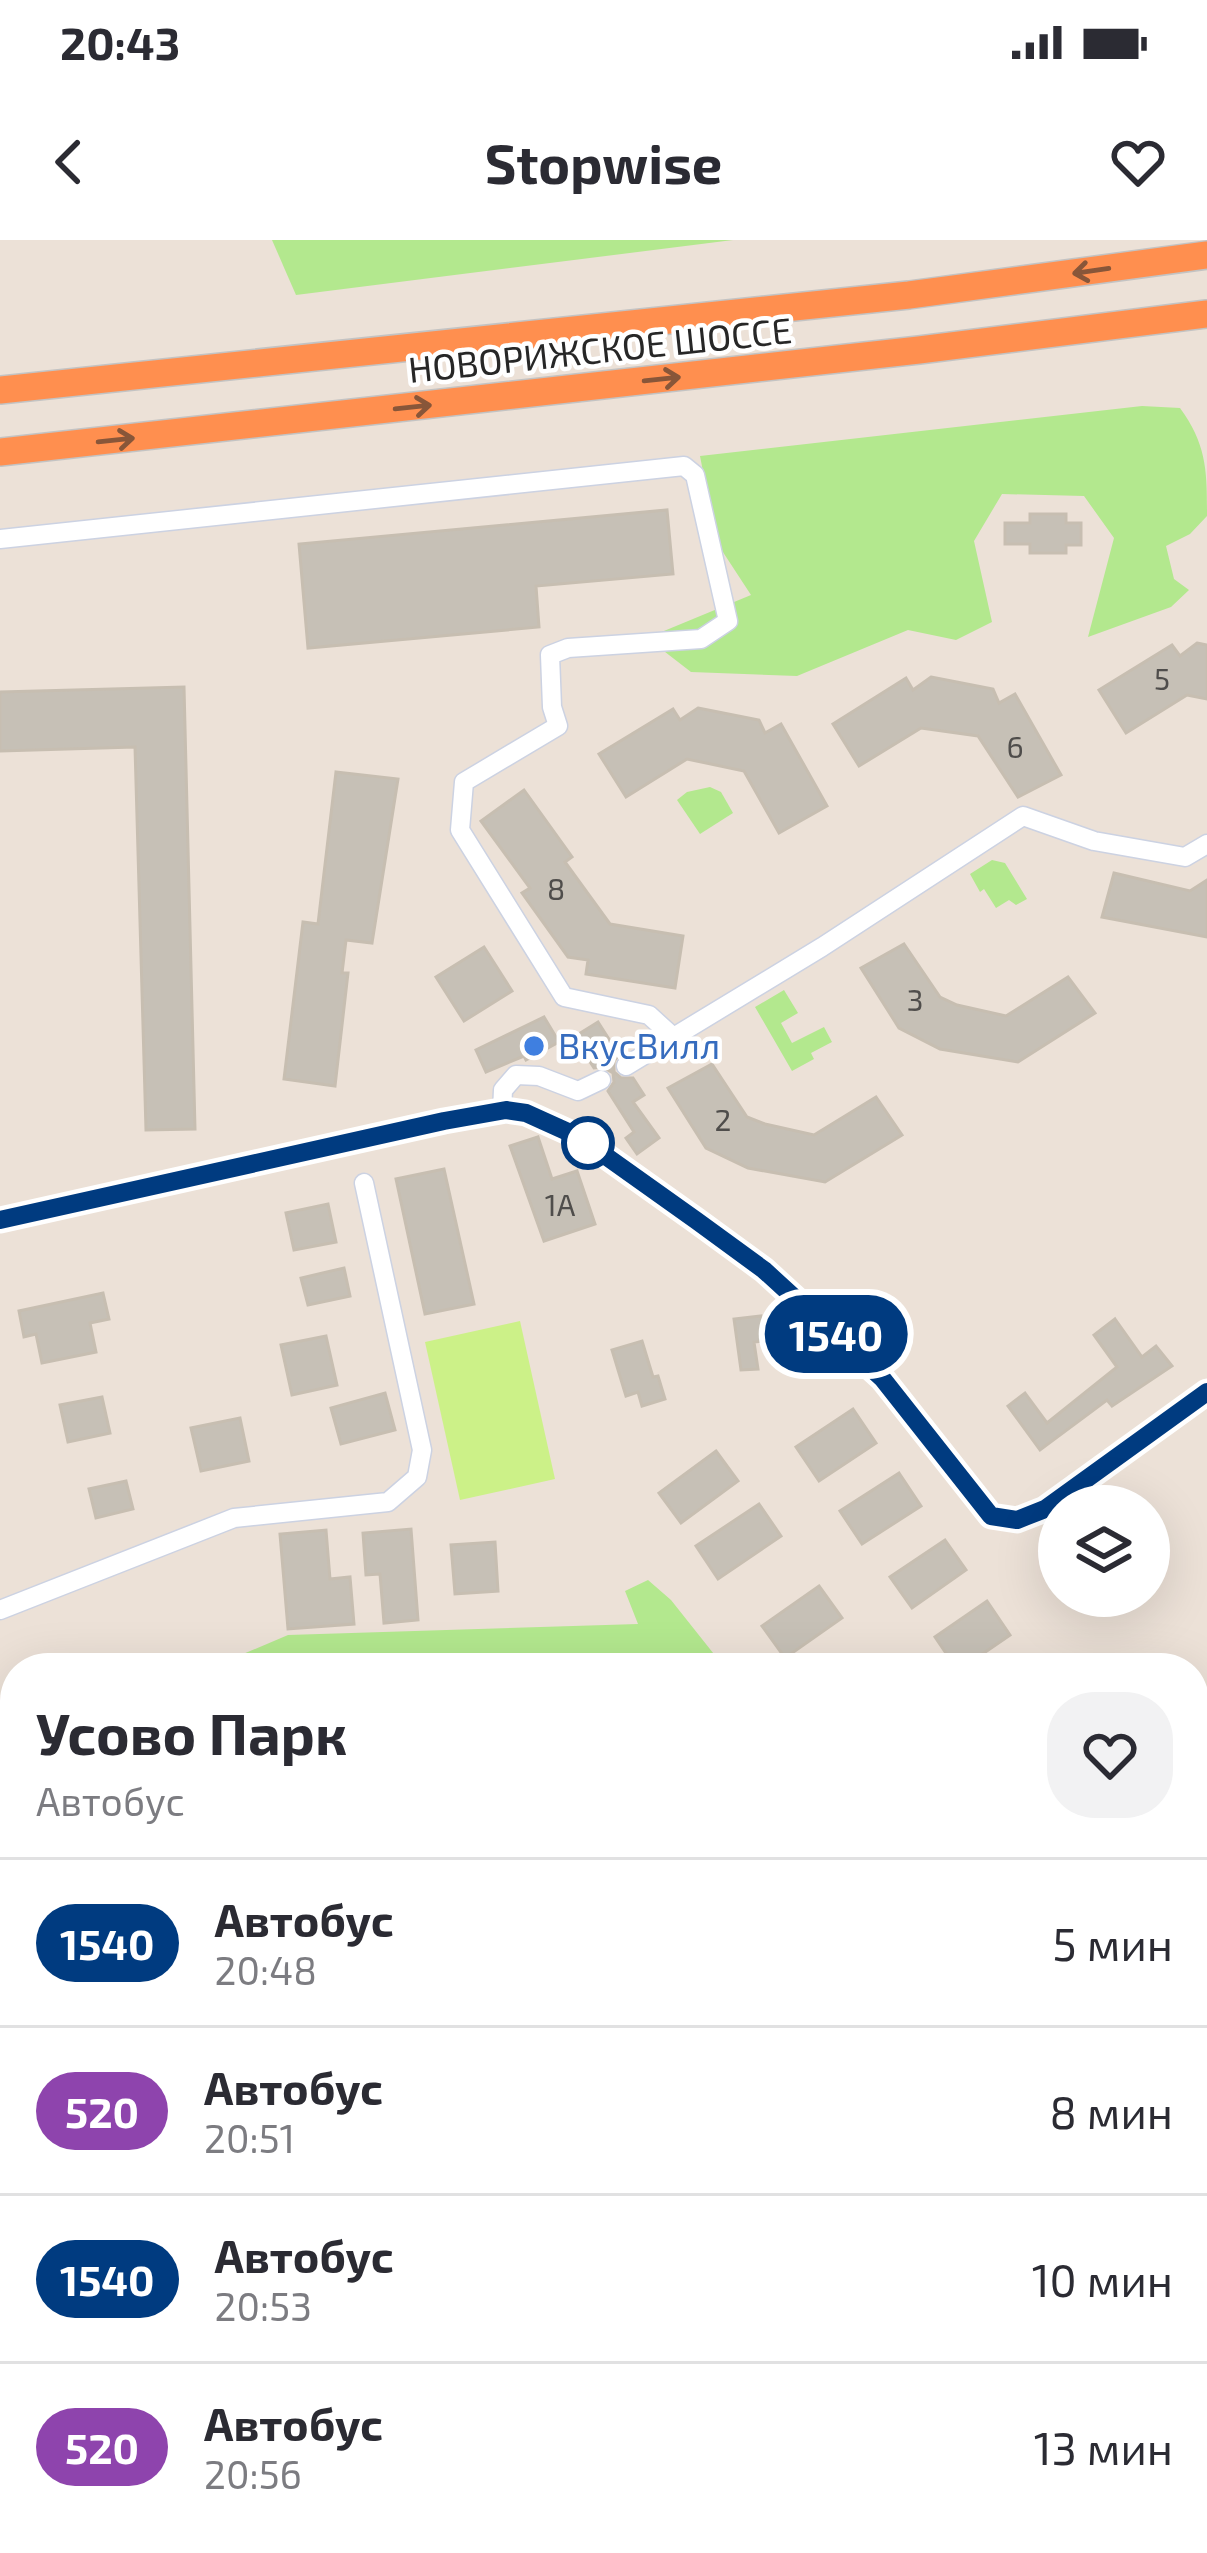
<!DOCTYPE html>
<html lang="ru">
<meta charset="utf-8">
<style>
body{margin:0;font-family:"Exo 2",sans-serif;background:#f2f2f3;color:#2b2b33;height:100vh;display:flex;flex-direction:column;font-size:45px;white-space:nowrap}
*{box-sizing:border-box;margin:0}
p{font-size:39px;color:#7c7c81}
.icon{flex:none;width:66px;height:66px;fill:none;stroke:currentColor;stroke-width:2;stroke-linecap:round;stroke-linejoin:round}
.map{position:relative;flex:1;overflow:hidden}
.panel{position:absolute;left:0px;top:1413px;width:1209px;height:900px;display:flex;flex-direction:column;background:#fff;border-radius:48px 48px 0 0;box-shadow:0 12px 48px #0002}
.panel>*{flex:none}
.badge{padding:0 24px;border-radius:39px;font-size:42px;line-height:78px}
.controls{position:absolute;left:1038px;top:1245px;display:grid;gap:24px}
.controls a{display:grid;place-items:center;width:132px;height:132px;border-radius:50%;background:#fff;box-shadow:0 12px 48px #0002;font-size:60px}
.map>.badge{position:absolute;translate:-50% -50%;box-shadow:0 0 0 6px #fff}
.round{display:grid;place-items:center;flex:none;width:126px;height:126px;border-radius:48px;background:#f2f2f3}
.headline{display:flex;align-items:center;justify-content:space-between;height:204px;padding:0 36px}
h1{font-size:57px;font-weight:700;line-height:90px}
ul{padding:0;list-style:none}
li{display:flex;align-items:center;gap:36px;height:168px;padding:0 36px;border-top:3px solid #e1e1e2}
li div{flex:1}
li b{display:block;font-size:45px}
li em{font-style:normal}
li .badge{min-width:132px;font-weight:700;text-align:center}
.status{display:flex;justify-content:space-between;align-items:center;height:84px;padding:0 60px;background:#fff;direction:ltr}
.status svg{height:33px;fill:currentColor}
header{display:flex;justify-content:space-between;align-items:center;height:156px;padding:0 36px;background:#fff;font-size:54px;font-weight:700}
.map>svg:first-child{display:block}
.industrial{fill:#dbd9e3}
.green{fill:#b3e88e}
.pitch{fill:#ccf188}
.building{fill:#c6c0b6;stroke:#c7beb1;stroke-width:3}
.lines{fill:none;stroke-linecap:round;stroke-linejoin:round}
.minor-casing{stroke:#ccd2e2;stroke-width:21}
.highway-casing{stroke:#c3c3c3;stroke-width:30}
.minor{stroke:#fff;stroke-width:18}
.highway{stroke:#ff8f4f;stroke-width:27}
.oneway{stroke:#885639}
.line-casing{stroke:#fff;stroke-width:27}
.line{stroke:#003b80;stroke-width:18}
.shop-dot{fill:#3f7fe0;stroke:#fff;stroke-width:4.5}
.stop-dot{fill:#fff;stroke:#003b80;stroke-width:6}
.labels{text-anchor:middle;stroke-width:9;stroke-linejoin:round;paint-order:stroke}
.number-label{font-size:30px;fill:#4f4d4b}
.street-label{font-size:36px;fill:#272727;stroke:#fff}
.shop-label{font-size:36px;fill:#366cbe;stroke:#fff;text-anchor:start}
</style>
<div class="status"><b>20:43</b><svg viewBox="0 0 49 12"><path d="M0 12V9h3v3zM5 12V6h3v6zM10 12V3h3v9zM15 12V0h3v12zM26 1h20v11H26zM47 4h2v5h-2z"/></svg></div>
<header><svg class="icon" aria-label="back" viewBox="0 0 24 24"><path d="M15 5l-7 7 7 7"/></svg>Stopwise<svg class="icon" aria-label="heart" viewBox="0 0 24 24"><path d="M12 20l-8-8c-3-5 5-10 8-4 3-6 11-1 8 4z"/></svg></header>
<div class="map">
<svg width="1207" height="2313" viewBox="0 0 1207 2313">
<rect width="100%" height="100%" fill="#ece1d7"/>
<polygon class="industrial" points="1194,1605 1207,1623 1207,1783 1194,1765"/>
<g class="green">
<polygon points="272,0 733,0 296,55"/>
<path d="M1142 166 1180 168C1207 205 1207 231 1207 276L1190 294 1166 306 1174 339 1189 350 1171 367 1088 397 1114 298 1084 256 1002 254 974 301 992 382 956 400 908 390 797 436 691 432 647 398 751 355 717 303 700 216Z"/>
<polygon points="710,547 721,552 733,573 700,594 677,560 687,552"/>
<polygon points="992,620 1005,623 1027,659 1016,665 1009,660 996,668 984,649 980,652 970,634"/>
<polygon points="784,750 798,773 781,783 792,803 824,787 832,802 811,813 814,819 792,831 755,767"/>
<polygon points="648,1340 671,1360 725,1428 210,1428 288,1395 638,1384 625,1351"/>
<polygon points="15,1511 15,2298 171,2298 97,2313 0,2313 0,1517"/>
<polygon points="1194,2029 1207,2047 1207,2213 1194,2214"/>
<polygon points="468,2298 641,2298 556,2313 472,2313"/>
</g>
<polygon class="pitch" points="520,1081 555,1239 460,1260 425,1102"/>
<g class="building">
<polygon points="667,270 673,334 536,346 539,387 308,408 299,304"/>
<polygon points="1030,274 1066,274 1066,283 1081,283 1081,305 1066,305 1066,313 1030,313 1030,304 1005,304 1005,283 1030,283"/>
<polygon points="1197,403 1207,405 1207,459 1187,455 1126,493 1099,450 1172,405 1180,416"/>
<polygon points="931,437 993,449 999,463 1015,454 1061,535 1018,557 978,496 921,488 859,526 833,484 906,438 913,450"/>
<polygon points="184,447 195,889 146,890 135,507 0,511 0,452"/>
<polygon points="698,468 759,480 765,493 781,484 827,566 779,593 744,531 687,519 626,557 599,514 673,469 680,480"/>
<polygon points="336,532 398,539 372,703 346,700 342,733 348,733 335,846 284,839 303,682 318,684"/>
<polygon points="524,550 572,617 565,622 610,684 683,696 675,748 586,734 588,720 568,717 522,653 530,648 481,581"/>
<polygon points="1114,633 1190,651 1207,640 1207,697 1102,677"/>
<polygon points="904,704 940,757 957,765 1006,776 1068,737 1095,773 1018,822 940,809 899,788 861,728"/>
<polygon points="484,707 512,751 464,781 436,737"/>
<polygon points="544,777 559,802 526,820 524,816 486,832 476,810"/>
<polygon points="598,782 619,815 614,821 614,832 621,838 633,838 644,855 633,862 659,898 637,914 626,898 634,892 608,851 614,842 613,833 603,827 594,828 574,797"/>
<polygon points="712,824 747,877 765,884 814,895 876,857 902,895 825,942 748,928 706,908 668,848"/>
<polygon points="538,897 552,939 577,931 595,984 544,1001 510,906"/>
<polygon points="444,929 474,1064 425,1074 396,939"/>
<polygon points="328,964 336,1002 294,1010 286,973"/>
<polygon points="344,1028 350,1056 308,1065 301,1038"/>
<polygon points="103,1053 109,1079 90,1083 96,1112 42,1123 36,1094 24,1097 19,1071"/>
<polygon points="761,1076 764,1101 754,1102 758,1129 741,1130 734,1079"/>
<polygon points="1115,1079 1142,1117 1156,1106 1172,1126 1112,1166 1107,1160 1040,1210 1008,1166 1025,1153 1047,1183 1117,1127 1094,1095"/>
<polygon points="326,1096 337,1145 292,1155 281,1105"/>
<polygon points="642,1101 653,1137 658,1136 665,1159 642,1166 638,1152 626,1156 612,1110"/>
<polygon points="385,1153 395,1190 341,1204 331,1168"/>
<polygon points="102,1157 110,1193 68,1202 60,1165"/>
<polygon points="853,1169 876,1203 819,1241 796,1207"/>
<polygon points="240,1178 249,1221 201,1231 191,1188"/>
<polygon points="716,1211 738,1241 681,1283 659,1253"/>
<polygon points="899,1233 921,1266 862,1304 840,1271"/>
<polygon points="126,1241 133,1269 96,1278 89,1249"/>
<polygon points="759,1264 781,1296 718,1339 696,1306"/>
<polygon points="411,1289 418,1380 384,1383 380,1334 366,1335 363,1293"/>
<polygon points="326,1290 330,1339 350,1337 354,1384 288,1389 280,1294"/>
<polygon points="945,1300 966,1330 912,1368 890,1337"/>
<polygon points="495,1302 498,1351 455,1354 451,1305"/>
<polygon points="819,1346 842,1378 785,1418 762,1386"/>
<polygon points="987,1361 1010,1395 962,1428 956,1428 935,1397"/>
</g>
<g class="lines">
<g class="minor-casing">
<g id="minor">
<polyline points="0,299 684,226 695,235 728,381 701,399 568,408 550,415 552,467 558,486 464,542 460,590 564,757 649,775 671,795"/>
<polyline points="626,826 822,707 1023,576 1094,601 1185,617 1207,604"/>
<polyline points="502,871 503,850 516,835 539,836 578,851 601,840"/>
<polyline points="0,979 398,890 481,873 526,873 579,897 764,1030 882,1138 991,1276 1017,1280 1045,1269 1207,1152"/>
<polyline points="0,1370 234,1278 388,1262 417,1237 422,1210 364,943"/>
<polyline points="1194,2238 1207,2236"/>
</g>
</g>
<g class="highway-casing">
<g id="highway">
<polyline points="0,150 909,55 1207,15"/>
<polyline points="0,212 919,110 1207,74"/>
</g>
</g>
<use href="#minor" class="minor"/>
<use href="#highway" class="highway"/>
</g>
<defs><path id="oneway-shaft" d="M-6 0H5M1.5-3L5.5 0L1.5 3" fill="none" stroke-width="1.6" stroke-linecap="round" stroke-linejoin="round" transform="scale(3)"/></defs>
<g class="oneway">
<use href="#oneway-shaft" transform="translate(1091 31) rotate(172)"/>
<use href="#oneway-shaft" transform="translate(662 139) rotate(-6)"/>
<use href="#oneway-shaft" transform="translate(413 167) rotate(-6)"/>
<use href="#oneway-shaft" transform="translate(116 200) rotate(-6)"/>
</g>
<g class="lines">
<g class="line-casing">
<polyline id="line" points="0,980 444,881 506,870 526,873 579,897 697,981 764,1030 882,1138 991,1276 1017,1280 1045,1269 1207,1152"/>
</g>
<use href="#line" class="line"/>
</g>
<circle class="shop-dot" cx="534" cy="806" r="12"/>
<circle class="stop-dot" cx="588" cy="903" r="24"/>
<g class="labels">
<g class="number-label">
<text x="1162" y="450">5</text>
<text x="1015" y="518">6</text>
<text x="556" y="660">8</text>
<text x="915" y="771">3</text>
<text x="723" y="891">2</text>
<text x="560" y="976">1А</text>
</g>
<g class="street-label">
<text transform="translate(600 110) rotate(-6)" y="13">НОВОРИЖСКОЕ ШОССЕ</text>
</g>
<g class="shop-label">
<text x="558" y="819">ВкусВилл</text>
</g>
</g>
</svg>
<div class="controls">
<a><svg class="icon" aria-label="layers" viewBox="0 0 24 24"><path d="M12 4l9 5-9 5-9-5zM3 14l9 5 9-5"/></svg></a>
</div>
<b class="badge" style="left:836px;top:1094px;background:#003b80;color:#fff">1540</b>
<section class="panel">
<div class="headline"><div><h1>Усово Парк</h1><p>Автобус</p></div><a class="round"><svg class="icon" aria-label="heart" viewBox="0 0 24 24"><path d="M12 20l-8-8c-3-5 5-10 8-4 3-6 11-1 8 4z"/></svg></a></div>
<ul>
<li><span class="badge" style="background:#003b80;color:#fff">1540</span><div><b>Автобус</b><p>20:48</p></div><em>5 мин</em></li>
<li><span class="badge" style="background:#8e44ad;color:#fff">520</span><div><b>Автобус</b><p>20:51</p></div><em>8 мин</em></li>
<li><span class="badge" style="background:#003b80;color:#fff">1540</span><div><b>Автобус</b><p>20:53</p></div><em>10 мин</em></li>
<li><span class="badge" style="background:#8e44ad;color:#fff">520</span><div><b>Автобус</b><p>20:56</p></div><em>13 мин</em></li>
</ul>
</section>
</div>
